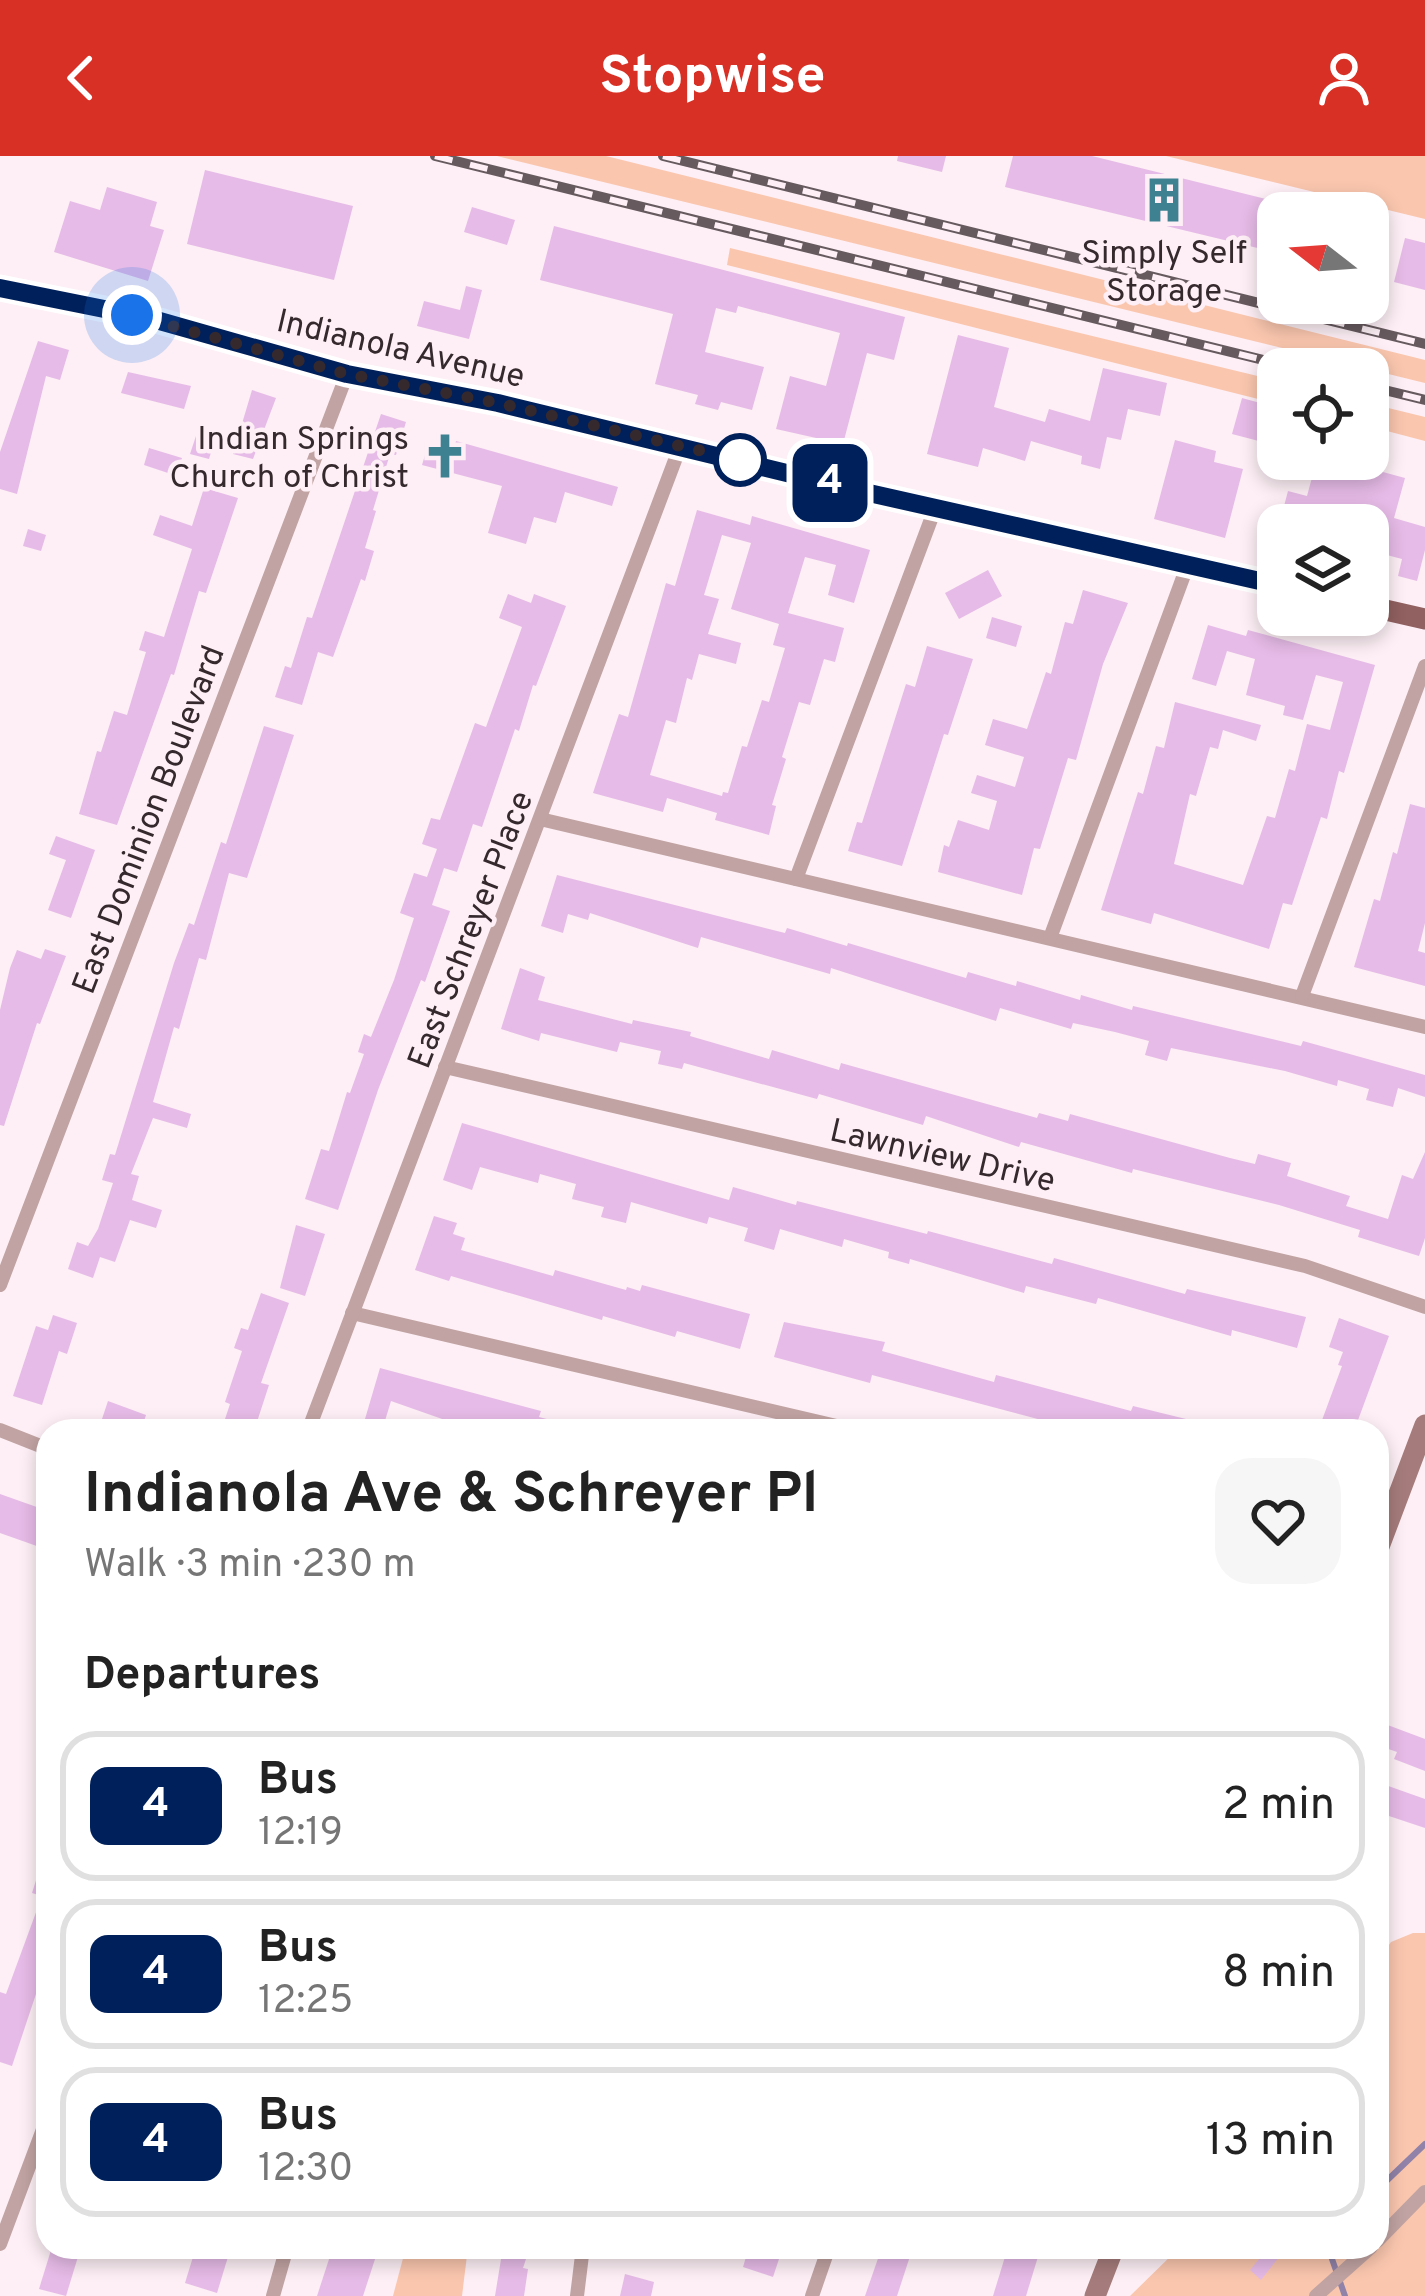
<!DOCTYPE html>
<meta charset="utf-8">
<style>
body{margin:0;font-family:Overpass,sans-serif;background:#f6f6f6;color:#222;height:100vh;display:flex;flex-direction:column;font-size:45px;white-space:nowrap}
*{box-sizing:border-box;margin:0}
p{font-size:39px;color:#767676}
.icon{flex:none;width:66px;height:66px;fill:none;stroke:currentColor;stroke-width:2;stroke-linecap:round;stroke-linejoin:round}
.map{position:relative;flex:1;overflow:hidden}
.sheet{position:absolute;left:36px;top:1263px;width:1353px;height:840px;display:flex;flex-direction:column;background:#fff;border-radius:36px;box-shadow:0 6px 18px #0003}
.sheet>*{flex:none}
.badge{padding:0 24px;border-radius:18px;font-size:42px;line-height:78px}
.needle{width:78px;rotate:287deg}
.buttons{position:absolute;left:1257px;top:36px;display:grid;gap:24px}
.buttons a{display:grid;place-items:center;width:132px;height:132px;border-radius:24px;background:#fff;box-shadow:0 6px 18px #0003;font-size:60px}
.you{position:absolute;width:60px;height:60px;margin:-30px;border:9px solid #fff;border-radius:50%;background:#1a73e8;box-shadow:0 0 0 18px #1a73e833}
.map>.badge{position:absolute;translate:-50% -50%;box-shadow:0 0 0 6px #fff}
h2{padding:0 48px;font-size:45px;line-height:108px}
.round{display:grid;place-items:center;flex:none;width:126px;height:126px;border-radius:36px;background:#f6f6f6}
.summary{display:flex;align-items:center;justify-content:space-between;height:204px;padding:0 48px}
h1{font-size:57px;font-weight:700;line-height:90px}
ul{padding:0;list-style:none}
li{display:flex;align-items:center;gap:36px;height:150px;margin:0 24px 18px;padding:0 24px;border:6px solid #e0e0e0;border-radius:36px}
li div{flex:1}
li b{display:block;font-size:45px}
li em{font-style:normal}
li .badge{min-width:132px;font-weight:700;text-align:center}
header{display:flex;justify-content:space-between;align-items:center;height:156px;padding:0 48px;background:#d93025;color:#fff;font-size:54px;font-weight:700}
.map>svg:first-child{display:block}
.green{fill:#fac6ae}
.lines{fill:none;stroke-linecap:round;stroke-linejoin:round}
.stream{stroke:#9082a8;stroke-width:6}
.building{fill:#e6bbe7;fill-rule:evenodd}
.street{stroke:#c0a3a2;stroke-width:14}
.secondary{stroke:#a57c7b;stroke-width:21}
.primary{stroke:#916060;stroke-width:21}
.rail-casing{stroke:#675a5f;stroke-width:10}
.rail{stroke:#fdeff5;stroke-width:6;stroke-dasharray:18;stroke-linecap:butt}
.line-casing{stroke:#fff;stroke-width:27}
.line{stroke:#00205b;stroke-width:18}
.walk{stroke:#36292e;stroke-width:12;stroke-dasharray:0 21.6}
.stop-dot{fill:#fff;stroke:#00205b;stroke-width:6}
.labels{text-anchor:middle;stroke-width:9;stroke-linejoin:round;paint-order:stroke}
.poi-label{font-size:33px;fill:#36292e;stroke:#fdeff5}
.street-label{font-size:33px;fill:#36292e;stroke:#fdeff5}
</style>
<header><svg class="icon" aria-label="back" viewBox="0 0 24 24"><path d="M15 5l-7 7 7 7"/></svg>Stopwise<svg class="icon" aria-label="person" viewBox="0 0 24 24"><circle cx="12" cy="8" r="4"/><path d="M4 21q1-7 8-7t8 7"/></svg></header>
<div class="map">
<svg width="1425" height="2140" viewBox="0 0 1425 2140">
<rect width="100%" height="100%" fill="#fdeff5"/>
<g class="green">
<polygon points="497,0 606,0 1425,204 1425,227"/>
<polygon points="1166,0 1425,0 1425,63"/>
<polygon points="730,92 1278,225 1278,248 727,109"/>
<polygon points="1368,247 1425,261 1425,285 1368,270"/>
<polygon points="1413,1777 1425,1777 1425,2140 1130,2140 1180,2091 1377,2091 1377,1806 1391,1786"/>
<polygon points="406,2091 468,2091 462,2140 393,2140"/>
</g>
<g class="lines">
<g class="stream">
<polyline points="1377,2034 1425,1988"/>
<polyline points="1334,2091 1332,2103 1345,2140"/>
</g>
</g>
<g class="building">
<polygon points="898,0 946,0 942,16 897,5"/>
<polygon points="1013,0 1092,0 1278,46 1278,97 1005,31"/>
<polygon points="205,14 353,50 334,124 187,88"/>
<polygon points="107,31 157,46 150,70 164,74 148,125 54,96 70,45 100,54"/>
<polygon points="472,51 515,64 507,89 464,76"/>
<polygon points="554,70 905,161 894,204 867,197 843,288 776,273 790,220 826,230 840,177 738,150 736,157 716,152 705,196 764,211 752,254 721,246 718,254 695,248 698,239 655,228 673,158 540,124"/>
<polygon points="1405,82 1425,87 1425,134 1394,126"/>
<polygon points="466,130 482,134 469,183 417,170 424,145 460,154"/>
<polygon points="958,179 1009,192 994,251 1045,266 1049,253 1090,265 1103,212 1167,227 1160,260 1128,253 1121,284 1107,281 1100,313 1081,308 1082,300 1031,285 1025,305 983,292 978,311 927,298"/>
<polygon points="38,185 69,194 60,224 46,220 17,338 0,333 0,296"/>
<polygon points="128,216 191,230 184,253 121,237"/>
<polygon points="252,234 276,242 253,303 233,298"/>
<polygon points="1242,242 1278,252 1278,290 1232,278"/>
<polygon points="381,258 406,266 396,299 390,298 373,354 376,355 365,392 374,395 365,425 361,423 333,501 318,496 302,549 275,541 285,510 291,512 307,461 312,462"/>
<polygon points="196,280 214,286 209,303 190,298"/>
<polygon points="1175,284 1216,295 1214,306 1243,313 1225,382 1154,363"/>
<polygon points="456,285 618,331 612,350 565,336 556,367 534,361 526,388 488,377 502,330 422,309 428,289 453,297"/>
<polygon points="149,292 182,302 177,320 144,309"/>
<polygon points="1317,303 1335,303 1405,322 1394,362 1425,371 1425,394 1417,425 1398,420 1402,403 1368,394 1368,369 1279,369 1288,335 1307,340"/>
<polygon points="204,332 238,342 206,437 199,435 174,519 171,518 117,669 79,658 97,595 101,596 114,555 127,559 146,496 139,494 145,475 164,481 192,393 153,379 160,359 192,370"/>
<path d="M697 354 750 369 752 360 870 394 854 447 828 439 836 409 805 401 788 457 844 472 835 506 824 503 810 549 799 546 782 601 786 603 772 649 776 650 769 679 715 664 717 657 667 642 663 656 593 637 619 558 628 561 666 427 675 430ZM722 379 751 387 731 453 779 468 773 489 785 492 769 546 762 544 747 591 742 590 728 637 723 636 722 640 650 619 666 564 676 567 687 522 692 524 699 498 736 508 741 487 708 478 719 443 704 439Z"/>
<polygon points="28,373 46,379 41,395 23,390"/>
<polygon points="988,414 1002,440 959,463 945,437"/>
<polygon points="1083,434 1128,447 1103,508 1076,604 1068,602 1040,693 1034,692 1022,739 938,716 944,689 949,691 958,664 989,674 997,645 971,637 977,619 1015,631 1024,601 985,589 993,563 1027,573 1046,516 1051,518 1065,466 1073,468"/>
<polygon points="508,438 531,447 534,438 566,450 536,530 533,529 519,575 515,573 482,671 473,668 457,716 444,712 432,749 450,755 425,826 421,824 378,934 338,1054 305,1043 321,993 329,995 347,936 350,937 364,898 358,896 364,878 371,881 394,824 414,762 400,757 414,717 427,721 437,693 422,688 431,662 440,664 475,567 486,571 522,471 499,462"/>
<polygon points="992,461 1022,470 1016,491 986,482"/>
<polygon points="1208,469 1246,480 1248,474 1375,509 1344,617 1339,615 1327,663 1321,661 1292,749 1283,747 1269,793 1154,757 1151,768 1101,754 1138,636 1143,638 1156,590 1164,592 1175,546 1261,569 1256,585 1223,574 1218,593 1210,591 1196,640 1190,638 1174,708 1243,729 1267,660 1275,662 1289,613 1295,615 1307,568 1330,574 1343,526 1316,519 1303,564 1283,559 1285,550 1246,539 1255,503 1227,495 1216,530 1192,523"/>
<polygon points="927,490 973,503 948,579 944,578 902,710 848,695 857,666 862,667 906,528 915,531"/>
<polygon points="264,570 294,579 247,722 229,717 206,804 199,802 179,873 174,871 153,946 191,958 187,972 153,962 131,1018 139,1020 132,1044 162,1054 156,1072 130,1064 115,1106 100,1101 93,1122 68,1113 77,1086 88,1090 98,1073 113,1027 102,1024 110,998 115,999 174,807 189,767 194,769 221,686 226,688"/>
<polygon points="1410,648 1425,652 1425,767 1418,795 1425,797 1425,830 1354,811 1374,743 1380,745 1393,696 1397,698"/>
<polygon points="56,680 95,694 71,762 48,754 66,704 49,698"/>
<polygon points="557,719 785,777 787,772 847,790 848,787 966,822 968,816 1016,830 1017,825 1080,844 1081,839 1132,854 1133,850 1301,890 1303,885 1425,919 1425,941 1398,932 1393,951 1366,944 1369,933 1338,924 1337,930 1285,915 1171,892 1167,905 1145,899 1149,885 1115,876 1073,867 1071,873 1000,852 996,865 831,812 830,818 701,781 698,792 590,757 588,764 568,758 563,777 541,770"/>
<polygon points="45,793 66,800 40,868 37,867 4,970 0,969 0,854 10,812 17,794 41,803"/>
<polygon points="520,812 545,821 538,844 632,868 633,864 691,876 690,880 769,903 772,894 839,914 841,907 1037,962 1039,957 1068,965 1070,958 1230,1002 1255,1008 1258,998 1291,1007 1287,1020 1350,1040 1346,1050 1388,1063 1402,1019 1413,1023 1425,996 1425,1082 1419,1100 1358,1081 1360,1074 1279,1049 1133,1013 1132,1017 1021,986 1019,991 926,960 923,969 819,938 817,943 684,907 682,913 658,908 661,895 620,886 617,896 541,877 539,885 501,873"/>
<polygon points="462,967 729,1044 733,1031 796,1049 797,1045 927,1078 928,1075 1052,1108 1054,1102 1185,1138 1187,1133 1306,1161 1297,1192 1232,1174 1231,1180 1098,1142 1096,1148 1026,1130 1024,1137 910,1103 909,1108 888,1102 889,1096 844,1083 842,1091 780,1073 774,1094 744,1085 748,1072 709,1061 707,1068 631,1046 626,1067 601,1061 604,1051 572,1043 576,1028 540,1018 538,1027 480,1011 472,1034 443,1024"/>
<polygon points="434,1060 457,1067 453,1078 465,1082 461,1094 553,1120 555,1114 626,1134 627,1131 640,1135 642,1129 750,1158 740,1193 677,1175 675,1181 603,1160 602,1164 451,1120 449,1125 415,1114"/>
<polygon points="296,1069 325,1078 305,1140 280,1132"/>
<polygon points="261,1137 289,1147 261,1227 269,1229 254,1275 221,1275 230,1248 225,1246 242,1195 234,1192 241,1172 248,1174"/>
<polygon points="53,1159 77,1167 67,1198 59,1195 42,1249 13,1240 36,1170 48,1174"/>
<polygon points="1339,1162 1389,1180 1354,1275 1318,1275 1342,1210 1338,1209 1343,1196 1329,1191"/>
<polygon points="784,1166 885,1186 882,1195 994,1226 996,1219 1131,1255 1133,1250 1186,1263 1183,1275 1083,1275 872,1219 870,1227 774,1201"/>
<polygon points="380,1212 541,1255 539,1261 574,1270 573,1275 489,1275 463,1268 460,1275 442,1275 445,1264 391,1245 384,1268 365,1263"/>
<polygon points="108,1245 146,1259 141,1275 98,1275"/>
<polygon points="0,1338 48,1355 48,1394 0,1377"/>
<polygon points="1385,1568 1425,1583 1425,1615 1394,1603 1397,1596 1377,1589"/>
<polygon points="1377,1626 1425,1643 1425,1672 1389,1660 1377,1687"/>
<polygon points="45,1696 48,1696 48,1802 12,1910 0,1906 0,1836 6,1838 42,1740 32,1737"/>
<polygon points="52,2091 81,2091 66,2140 39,2133"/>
<polygon points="196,2091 231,2091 217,2137 185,2127"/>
<polygon points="333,2091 358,2091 377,2097 363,2140 317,2140"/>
<polygon points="503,2091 530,2091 523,2112 528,2113 524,2140 495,2140"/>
<polygon points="749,2091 783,2091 773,2121 743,2111"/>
<polygon points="882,2091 913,2091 897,2140 865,2140"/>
<polygon points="1008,2091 1041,2091 1026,2140 993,2140"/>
<polygon points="1248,2091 1287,2091 1261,2124 1250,2114 1260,2102"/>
<polygon points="625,2118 654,2126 651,2140 620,2140"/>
</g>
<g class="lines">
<g class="street">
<polyline points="540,663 1425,871"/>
<polyline points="796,723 936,350"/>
<polyline points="1050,782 1188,408"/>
<polyline points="1302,840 1425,510"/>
<polyline points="445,911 1305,1110 1425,1151"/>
<polyline points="0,1129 347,218"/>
<polyline points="352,1157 858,1275"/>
<polyline points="0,1274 48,1293"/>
<polyline points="308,1275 680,291"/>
<polyline points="1377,2085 1425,2036"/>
<polyline points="0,2088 48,1960"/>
<polyline points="273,2140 287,2091"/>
<polyline points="577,2140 583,2091"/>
<polyline points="812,2140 829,2091"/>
<polyline points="1316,2140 1371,2091"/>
</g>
<g class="secondary">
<polyline points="1377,1396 1425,1269"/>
<polyline points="1095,2140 1114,2091"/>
</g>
<g class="primary">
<polyline points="0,132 149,162 347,218 498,247 869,337 1278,429"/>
<polyline points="1368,450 1425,463"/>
</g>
<g class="rail-casing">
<g id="rail">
<polyline points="435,0 1300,213"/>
<polyline points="663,0 1425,188"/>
<polyline points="1368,230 1425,244"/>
</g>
</g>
<use href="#rail" class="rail"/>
</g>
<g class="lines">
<g class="line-casing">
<polyline id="line" points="0,132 149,162 347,218 498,247 869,337 1278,429"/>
</g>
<use href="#line" class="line"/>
<polyline class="walk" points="132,159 347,218 498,247 740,304"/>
</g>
<defs>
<g id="building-bare" transform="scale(3.6)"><path d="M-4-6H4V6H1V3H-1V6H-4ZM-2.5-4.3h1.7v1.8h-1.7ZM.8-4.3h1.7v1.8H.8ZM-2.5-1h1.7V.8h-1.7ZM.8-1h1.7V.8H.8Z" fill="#3e8191" stroke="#fdeff5" stroke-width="2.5" paint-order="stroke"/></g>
<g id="church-bare" transform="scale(3.6)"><path d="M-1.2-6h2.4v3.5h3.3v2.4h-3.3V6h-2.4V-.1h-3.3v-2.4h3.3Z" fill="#3e8191" stroke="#fdeff5" stroke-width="2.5" paint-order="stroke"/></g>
</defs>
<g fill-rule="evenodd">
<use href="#building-bare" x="1164" y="44"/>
<use href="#church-bare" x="445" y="300"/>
</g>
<circle class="stop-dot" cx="740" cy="304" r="24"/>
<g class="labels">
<g class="poi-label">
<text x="1164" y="107">Simply Self<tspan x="1164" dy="38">Storage</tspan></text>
<text x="409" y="293" text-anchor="end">Indian Springs<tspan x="409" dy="38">Church of Christ</tspan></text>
</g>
<g class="street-label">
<text transform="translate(401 191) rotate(13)" y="12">Indianola Avenue</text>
<text transform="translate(147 663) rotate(-69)" y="12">East Dominion Boulevard</text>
<text transform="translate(469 773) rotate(-69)" y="12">East Schreyer Place</text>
<text transform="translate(943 998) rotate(13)" y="12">Lawnview Drive</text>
</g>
</g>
</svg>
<div class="buttons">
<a><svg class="needle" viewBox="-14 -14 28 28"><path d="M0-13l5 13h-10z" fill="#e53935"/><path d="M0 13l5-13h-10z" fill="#767676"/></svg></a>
<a><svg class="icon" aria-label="locate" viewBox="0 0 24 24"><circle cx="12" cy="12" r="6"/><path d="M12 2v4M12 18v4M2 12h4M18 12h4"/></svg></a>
<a><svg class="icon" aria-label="layers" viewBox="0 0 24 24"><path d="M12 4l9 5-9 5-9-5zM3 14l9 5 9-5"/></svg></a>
</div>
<div class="you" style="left:132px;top:159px"></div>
<b class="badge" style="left:830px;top:327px;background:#00205b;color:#fff">4</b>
<section class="sheet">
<div class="summary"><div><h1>Indianola Ave &amp; Schreyer Pl</h1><p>Walk · 3 min · 230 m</p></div><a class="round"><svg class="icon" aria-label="heart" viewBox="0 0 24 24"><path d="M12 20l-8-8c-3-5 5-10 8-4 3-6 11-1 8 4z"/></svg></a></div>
<h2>Departures</h2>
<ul>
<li><span class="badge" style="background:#00205b;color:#fff">4</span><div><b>Bus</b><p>12:19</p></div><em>2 min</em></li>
<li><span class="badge" style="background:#00205b;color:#fff">4</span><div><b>Bus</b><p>12:25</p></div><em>8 min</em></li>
<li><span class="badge" style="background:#00205b;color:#fff">4</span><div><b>Bus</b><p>12:30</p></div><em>13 min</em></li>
</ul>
</section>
</div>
